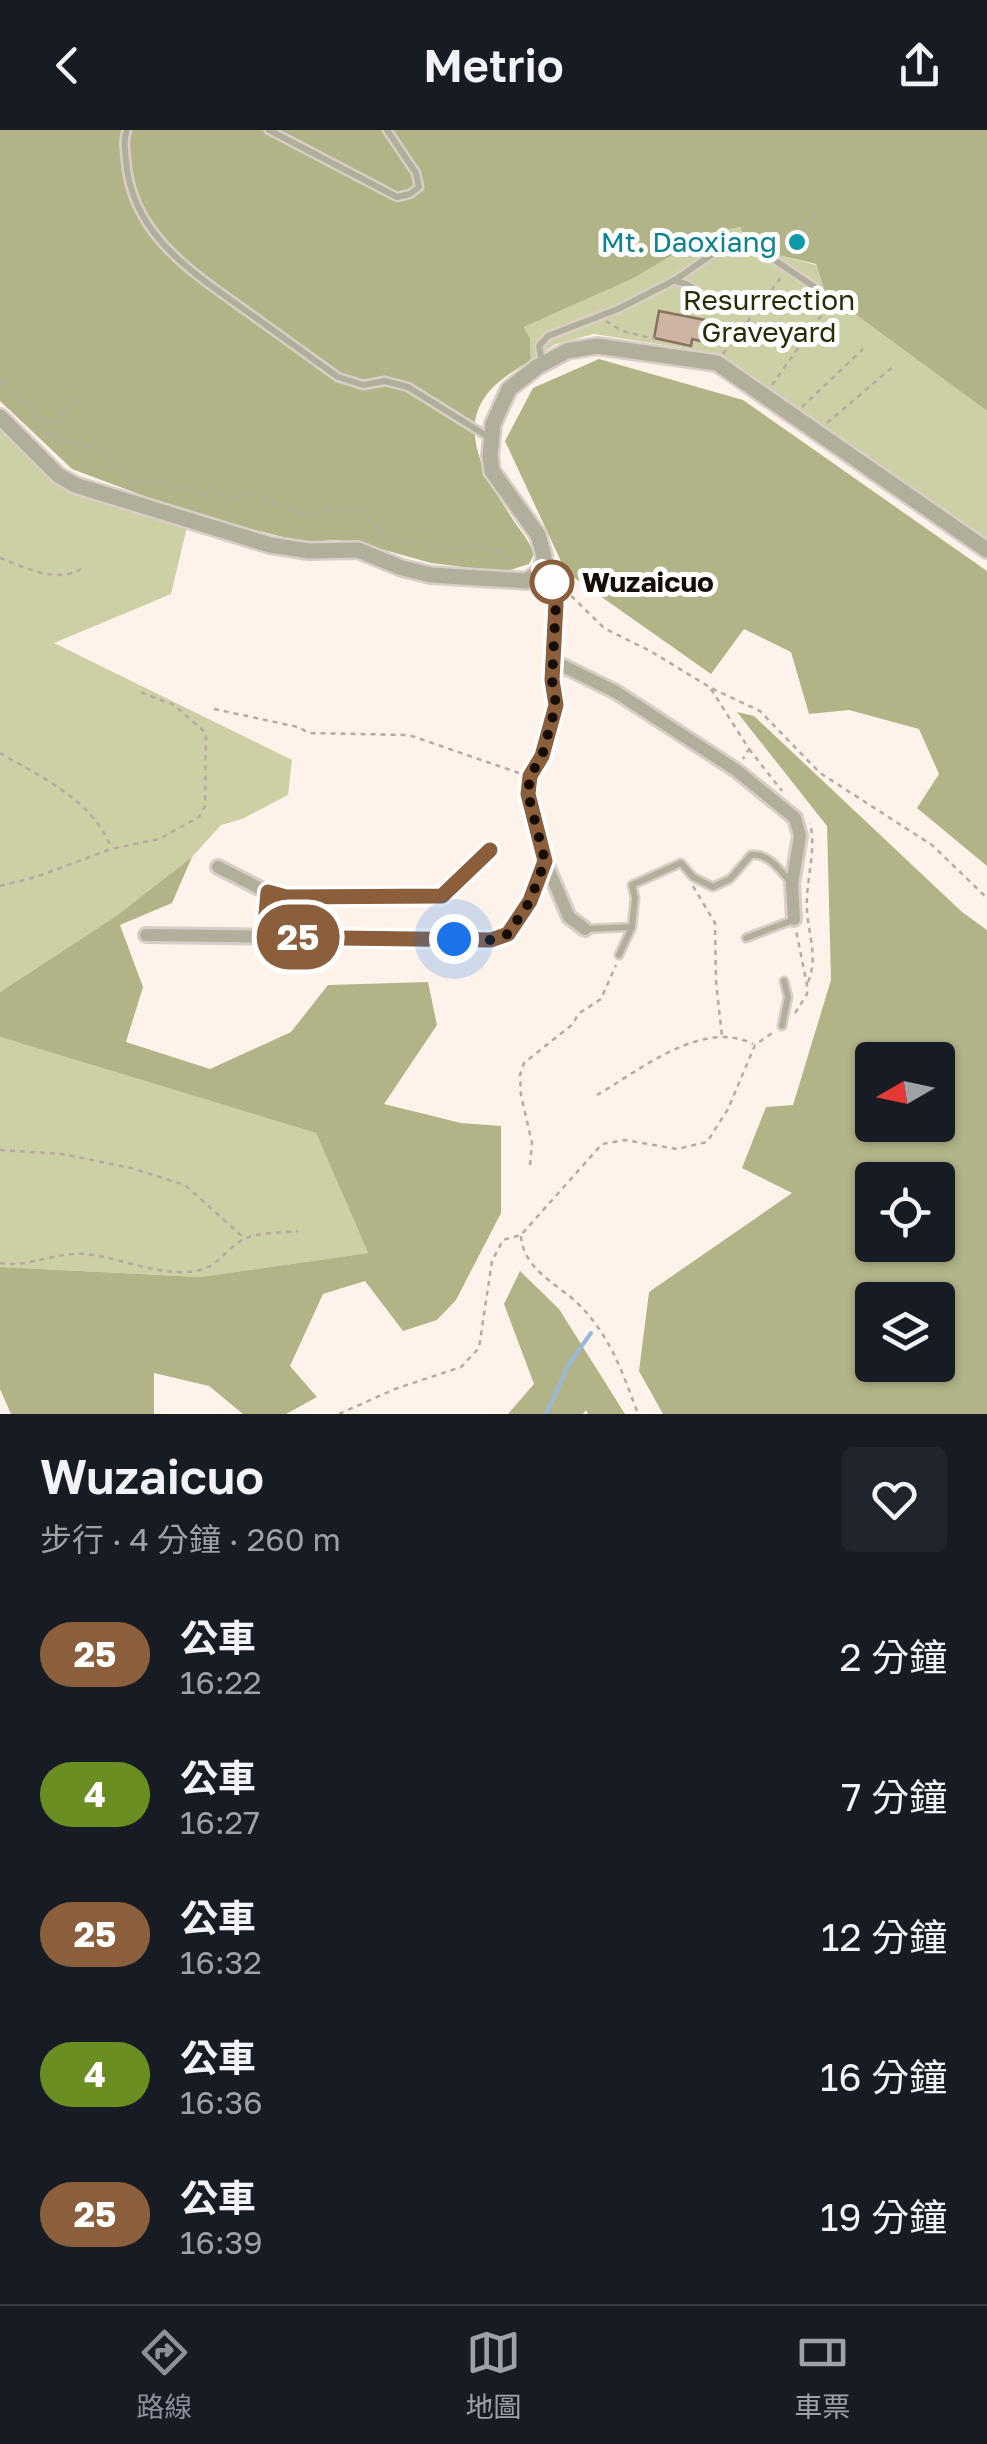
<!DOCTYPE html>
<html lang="zh-TW">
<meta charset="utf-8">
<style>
body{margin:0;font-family:"Golos Text","Noto Sans TC",sans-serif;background:#20242c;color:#f1f3f6;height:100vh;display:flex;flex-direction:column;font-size:38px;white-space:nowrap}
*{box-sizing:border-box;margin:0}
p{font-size:32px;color:#9ea1a6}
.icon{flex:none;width:55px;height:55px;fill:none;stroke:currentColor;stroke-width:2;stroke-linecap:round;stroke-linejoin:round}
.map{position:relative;height:1284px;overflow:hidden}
.side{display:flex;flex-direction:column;background:#171b24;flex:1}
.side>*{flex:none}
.badge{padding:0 20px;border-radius:32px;font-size:35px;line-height:65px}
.needle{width:65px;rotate:261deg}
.controls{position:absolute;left:855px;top:912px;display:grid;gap:20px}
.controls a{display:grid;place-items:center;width:100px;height:100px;border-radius:10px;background:#171b24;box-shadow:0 2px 8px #0004;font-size:50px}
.you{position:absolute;width:50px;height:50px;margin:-25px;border:8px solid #fff;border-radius:50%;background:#1a73e8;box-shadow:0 0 0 15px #1a73e833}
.map>.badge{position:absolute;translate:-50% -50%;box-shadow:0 0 0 5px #fff}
.round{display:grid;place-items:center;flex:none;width:105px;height:105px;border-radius:10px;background:#20242c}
.headline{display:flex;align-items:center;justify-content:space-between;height:170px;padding:0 40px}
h1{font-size:48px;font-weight:600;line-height:75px}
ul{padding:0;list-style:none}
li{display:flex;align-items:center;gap:30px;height:140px;padding:0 40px}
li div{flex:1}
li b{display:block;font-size:38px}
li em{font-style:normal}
li .badge{min-width:110px;font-weight:700;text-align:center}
header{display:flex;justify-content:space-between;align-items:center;height:130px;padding:0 40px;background:#171b24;font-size:45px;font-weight:600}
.menu{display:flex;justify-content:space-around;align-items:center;height:140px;border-top:2px solid #363941;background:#171b24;font-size:28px;color:#9ea1a6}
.menu a{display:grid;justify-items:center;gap:5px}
.menu .selected{color:#8c9099}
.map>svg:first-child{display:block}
.green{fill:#cdcfa4}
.forest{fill:#b2b488;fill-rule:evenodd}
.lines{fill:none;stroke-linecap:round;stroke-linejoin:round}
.stream{stroke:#9ab8db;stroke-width:4}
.building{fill:#cdb5a1;stroke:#88715e;stroke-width:2.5}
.service-casing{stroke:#d9cec6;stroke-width:11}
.minor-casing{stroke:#d9cec6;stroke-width:18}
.tertiary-casing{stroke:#d9cec6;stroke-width:20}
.path{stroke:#b5aba4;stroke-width:2.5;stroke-dasharray:5 5;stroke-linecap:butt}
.service{stroke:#b1ae9b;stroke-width:6}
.minor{stroke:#b1ae9b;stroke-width:12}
.tertiary{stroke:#b1ae9b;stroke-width:15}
.line-casing{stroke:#fff;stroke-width:22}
.line{stroke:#8b5e3c;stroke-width:15}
.walk{stroke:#150d06;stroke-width:10;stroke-dasharray:0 18}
.culture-dot{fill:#0f9aa8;stroke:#fff;stroke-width:4}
.stop-dot{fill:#fff;stroke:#8b5e3c;stroke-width:5}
.labels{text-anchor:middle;stroke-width:10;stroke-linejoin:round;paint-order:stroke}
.culture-label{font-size:28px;fill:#0d838f;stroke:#fff;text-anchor:end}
.park-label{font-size:28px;fill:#2b2c07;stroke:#fff}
.stop-label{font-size:28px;font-weight:bold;fill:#150d06;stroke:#fff;text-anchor:start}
</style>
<header><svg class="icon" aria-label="back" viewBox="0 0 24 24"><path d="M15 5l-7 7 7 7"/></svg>Metrio<svg class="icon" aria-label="share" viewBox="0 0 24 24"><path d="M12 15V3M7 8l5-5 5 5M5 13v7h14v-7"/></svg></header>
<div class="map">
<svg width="987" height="1284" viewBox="0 0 987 1284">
<rect width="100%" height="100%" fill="#fef3eb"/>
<g class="green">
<polygon points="742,97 746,124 774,124 816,135 825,162 987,281 987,408 715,223 594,204 556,214 531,230 530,208 524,197 632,149 709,102"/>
<polygon points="0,297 68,362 187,397 171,464 54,513 292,630 288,665 242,689 221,695 192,727 116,786 0,862"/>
<polygon points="0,907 316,1003 368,1123 200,1147 0,1137"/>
</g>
<g class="forest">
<path d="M0 0H987V281L825 162 816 134 774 124H746L741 97 709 103 632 149 524 197 530 208 531 230C514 241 494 252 483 270 460 306 489 352 510 385 518 399 528 407 534 424L529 434 504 442 431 433 363 414 337 410 303 412 192 384 72 339 0 271Z"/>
<polygon points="599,229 743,270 987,441 987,736 917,678 939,644 919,599 849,580 809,584 791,522 744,499 711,544 566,442 505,311 533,258"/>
<path d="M737 582 754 586 962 782 987 800V1284H663L639 1241 649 1162 792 1063 742 1038 766 977 793 975 831 850 827 696ZM872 930H938V995H872ZM872 1050H938V1115H872ZM872 1170H938V1235H872Z"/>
<polygon points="192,727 172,773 120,795 143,857 126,912 210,939 291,902 328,855 428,852 437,895 384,974 461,993 501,996 501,1083 456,1170 437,1190 403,1201 365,1151 323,1164 290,1236 317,1267 286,1284 243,1284 209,1256 154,1243 154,1284 11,1284 0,1259 0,1137 200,1147 368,1123 316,1003 0,907 0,862 116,786"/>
<polygon points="520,1141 559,1179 625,1284 588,1284 586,1280 583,1284 508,1284 534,1254 504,1174"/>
</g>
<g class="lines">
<polyline class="stream" points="546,1284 569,1234 591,1203"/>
</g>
<polygon class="building" points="659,181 705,190 701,211 692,209 691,216 654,208"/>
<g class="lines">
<g class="service-casing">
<g id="service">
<path d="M127 0C123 10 125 19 126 30 131 103 190 141 245 180 276 202 307 225 338 247L363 255 385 251 408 257 490 308"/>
<polyline points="269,0 397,67 410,64 419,57 416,43 387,0"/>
<path d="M676 151C692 155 700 161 706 177"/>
<polyline points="542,231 539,216 548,206 618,179 675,150 733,110 746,111 813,156"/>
<path d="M632 797 635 768 632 755 681 733 693 747 713 757 730 749 751 725C769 723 780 740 791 753"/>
<polyline points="585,799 632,797 619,825"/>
<polyline points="746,808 793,790"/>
<polyline points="782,896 788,867 784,851"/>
</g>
</g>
<g class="minor-casing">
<g id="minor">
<path d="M542 440C563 464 555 502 555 532L616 562 736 640 795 688 800 706 792 754 794 789"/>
<polyline points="545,731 569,787 585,799"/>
<polyline points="218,737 267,762"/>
<path d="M146 805 491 810C496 808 501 807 506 805 519 796 545 744 544 729 543 706 527 683 528 660 528 640 547 616 553 594 559 574 552 553 555 532"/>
<polyline points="264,807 267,762 285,767 442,766 490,720"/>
</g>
</g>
<g class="tertiary-casing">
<polyline id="tertiary" points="0,287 58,345 75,355 270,415 309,421 358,420 402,438 431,445 527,451 542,440 544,426 538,405 492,341 490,326 493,294 509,259 537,237 567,221 597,216 717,233 987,420"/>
</g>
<g class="path">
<path d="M771 119 807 108C803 98 806 90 816 86L814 74"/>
<polyline points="606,191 622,201 655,209"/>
<polyline points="723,224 782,146"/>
<path d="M0 251 41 289 49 306 100 321 116 339 133 351 164 354 203 364 217 360 229 371 245 362C269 369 289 384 314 386L318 380 362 378 368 390 390 411 424 412 439 420 480 416 496 420 508 437"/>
<polyline points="772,255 830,173"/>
<polyline points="802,277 863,219"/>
<polyline points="827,293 895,235"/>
<polyline points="53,305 55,290 77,266"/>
<path d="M0 428C25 437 56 454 81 439"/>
<polyline points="564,459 604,498 652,522 711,558 760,581 820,643 932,715 987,768"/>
<polyline points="711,559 749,619 743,629"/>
<polyline points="214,579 298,597 309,603 409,605 519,643"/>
<polyline points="749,619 782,661"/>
<path d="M0 623C41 647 94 671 111 718"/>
<polyline points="0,756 36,747 111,719 159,709 199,687 205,676 206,603 174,575 140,562"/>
<polyline points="693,756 715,793 716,852 722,906"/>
<path d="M808 852C818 828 809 807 807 781 805 752 817 721 810 693"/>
<polyline points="795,883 807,864 807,855 796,800"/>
<path d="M597 965C639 941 702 888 753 914"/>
<polyline points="0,1020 62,1024 131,1038 185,1055 244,1108"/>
<polyline points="530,1035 532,1013 521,965 520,945 524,933 573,894 578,884 601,869 616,835"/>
<path d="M521 1106C523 1137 553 1152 574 1170 609 1202 622 1241 638 1284"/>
<path d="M0 1133C29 1138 53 1122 84 1124 121 1127 163 1149 200 1140 218 1136 228 1117 244 1109 259 1102 282 1103 298 1101"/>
<polyline points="339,1284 395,1259 461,1237 479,1218 492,1131 503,1110 521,1105 602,1014 625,1010 677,1019 707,1012 728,979 755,915 775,901"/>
</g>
<use href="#service" class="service"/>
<use href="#minor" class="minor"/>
<use href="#tertiary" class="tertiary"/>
</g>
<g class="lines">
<g class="line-casing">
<polyline id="line" points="490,720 442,766 286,767 268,762 264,807 491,810 508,804 530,771 545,731 528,664 530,646 542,626 556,575 552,550 556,473 552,452 542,440"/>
</g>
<use href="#line" class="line"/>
<polyline class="walk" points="454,809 491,810 508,804 530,771 545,731 528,664 530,646 542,626 556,575 552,550 556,473 552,452"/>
</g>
<circle class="culture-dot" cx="797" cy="112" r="10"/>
<circle class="stop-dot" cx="552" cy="452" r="20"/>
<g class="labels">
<g class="culture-label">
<text x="777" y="122">Mt. Daoxiang</text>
</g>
<g class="park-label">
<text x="769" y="180">Resurrection<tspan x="769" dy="32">Graveyard</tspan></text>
</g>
<g class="stop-label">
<text x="582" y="462">Wuzaicuo</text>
</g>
</g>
</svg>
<div class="controls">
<a><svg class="needle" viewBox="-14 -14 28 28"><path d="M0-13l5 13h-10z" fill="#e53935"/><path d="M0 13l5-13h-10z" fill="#9ea1a6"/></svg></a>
<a><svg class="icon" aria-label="locate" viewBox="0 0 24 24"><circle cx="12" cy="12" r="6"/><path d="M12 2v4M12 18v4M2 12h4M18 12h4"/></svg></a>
<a><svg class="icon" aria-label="layers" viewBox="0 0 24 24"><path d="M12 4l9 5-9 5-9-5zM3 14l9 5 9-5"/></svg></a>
</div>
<div class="you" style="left:454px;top:809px"></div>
<b class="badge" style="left:298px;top:807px;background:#8b5e3c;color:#fff">25</b>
</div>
<section class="side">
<div class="headline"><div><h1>Wuzaicuo</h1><p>步行 · 4 分鐘 · 260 m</p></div><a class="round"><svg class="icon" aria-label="heart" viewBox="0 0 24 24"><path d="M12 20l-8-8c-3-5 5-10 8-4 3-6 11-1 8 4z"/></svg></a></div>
<ul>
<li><span class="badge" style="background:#8b5e3c;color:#fff">25</span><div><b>公車</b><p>16:22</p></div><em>2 分鐘</em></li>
<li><span class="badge" style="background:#6b8e23;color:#fff">4</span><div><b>公車</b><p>16:27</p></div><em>7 分鐘</em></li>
<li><span class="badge" style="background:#8b5e3c;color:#fff">25</span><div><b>公車</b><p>16:32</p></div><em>12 分鐘</em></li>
<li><span class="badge" style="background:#6b8e23;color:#fff">4</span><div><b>公車</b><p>16:36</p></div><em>16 分鐘</em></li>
<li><span class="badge" style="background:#8b5e3c;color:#fff">25</span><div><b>公車</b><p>16:39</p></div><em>19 分鐘</em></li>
</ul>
</section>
<nav class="menu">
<a class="selected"><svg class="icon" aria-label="directions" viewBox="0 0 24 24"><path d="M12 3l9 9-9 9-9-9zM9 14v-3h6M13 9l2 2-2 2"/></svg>路線</a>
<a><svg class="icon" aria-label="map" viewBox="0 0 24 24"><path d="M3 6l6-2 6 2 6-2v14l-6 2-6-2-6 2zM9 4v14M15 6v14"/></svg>地圖</a>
<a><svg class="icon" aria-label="tickets" viewBox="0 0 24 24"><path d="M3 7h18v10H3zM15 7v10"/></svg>車票</a>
</nav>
